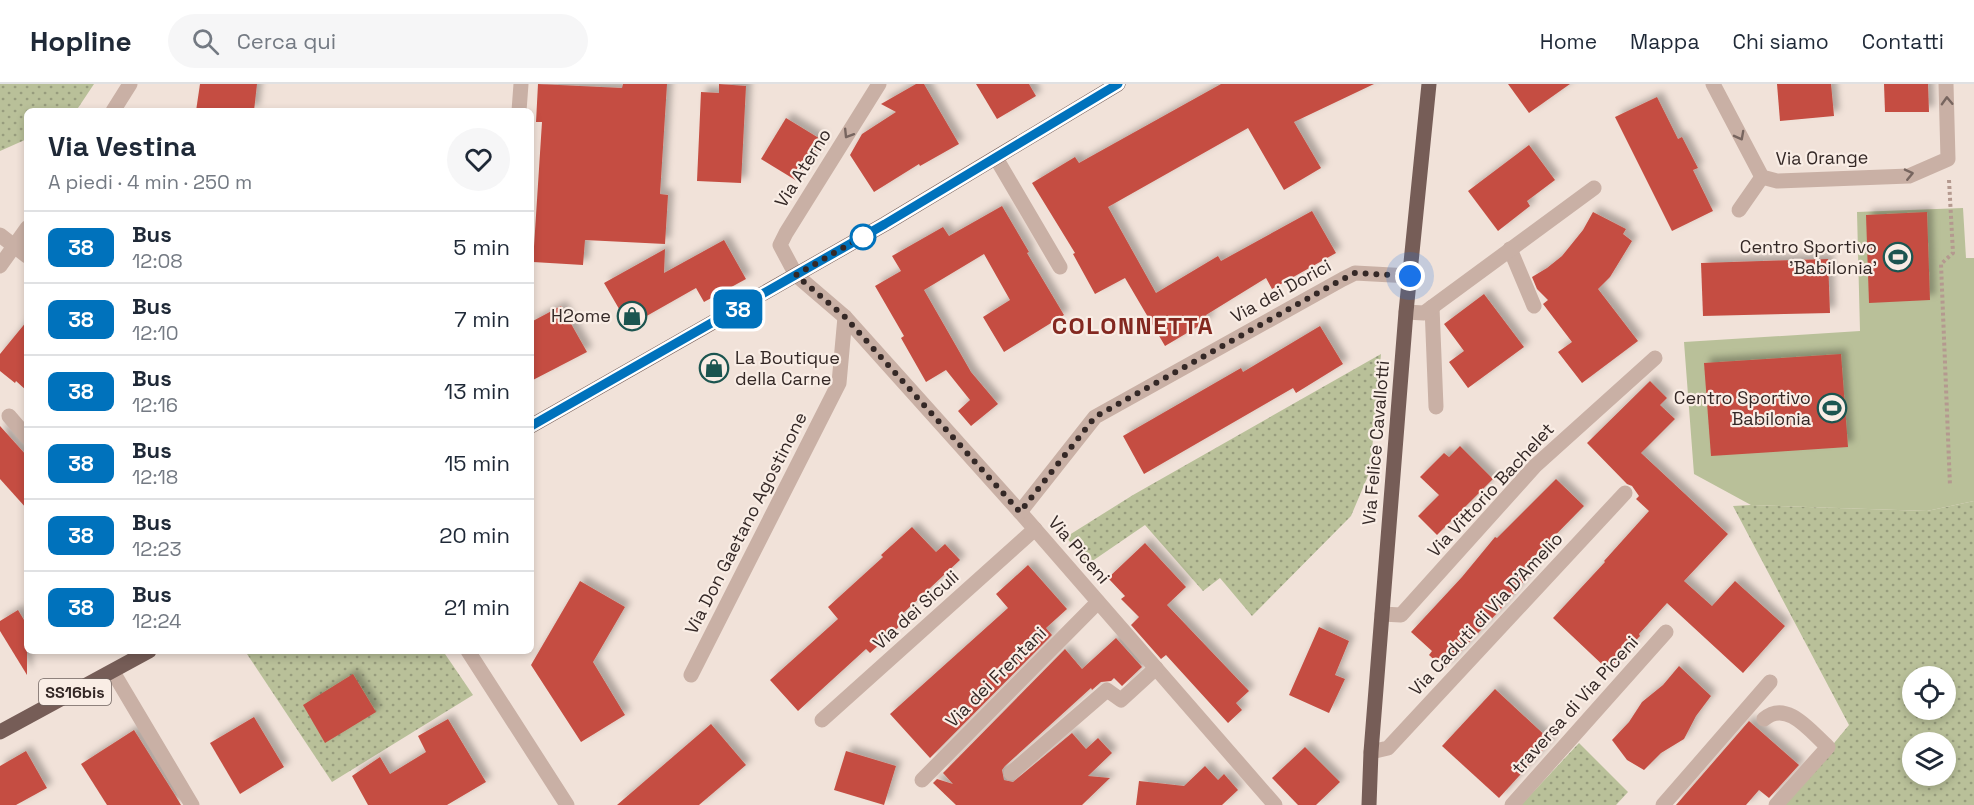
<!DOCTYPE html>
<html lang="it">
<meta charset="utf-8">
<style>
body{margin:0;font-family:"Space Grotesk",sans-serif;background:#f6f6f7;color:#1f2937;height:100vh;display:flex;flex-direction:column;font-size:22px;white-space:nowrap}
*{box-sizing:border-box;margin:0}
p{font-size:20px;color:#747a83}
.icon{flex:none;width:33px;height:33px;fill:none;stroke:currentColor;stroke-width:2;stroke-linecap:round;stroke-linejoin:round}
.map{position:relative;flex:1;overflow:hidden}
.sheet{position:absolute;left:24px;top:24px;width:510px;height:546px;display:flex;flex-direction:column;background:#fff;border-radius:9px;box-shadow:0 3px 9px #0003}
.sheet>*{flex:none}
.badge{padding:0 12px;border-radius:9px;font-size:21px;line-height:39px}
.fabs{position:absolute;left:1902px;top:582px;display:grid;gap:12px}
.fabs a{display:grid;place-items:center;width:54px;height:54px;border-radius:50%;background:#fff;box-shadow:0 3px 9px #0003;font-size:30px}
.you{position:absolute;width:30px;height:30px;margin:-15px;border:4px solid #fff;border-radius:50%;background:#1a73e8;box-shadow:0 0 0 9px #1a73e833}
.map>.badge{position:absolute;translate:-50% -50%;box-shadow:0 0 0 3px #fff}
.round{display:grid;place-items:center;flex:none;width:63px;height:63px;border-radius:32px;background:#f6f6f7}
.head{display:flex;align-items:center;justify-content:space-between;height:102px;padding:0 24px}
h1{font-size:28px;font-weight:800;line-height:45px}
ul{padding:0;list-style:none}
li{display:flex;align-items:center;gap:18px;height:72px;padding:0 24px;border-top:2px solid #e0e1e3}
li div{flex:1}
li b{display:block;font-size:22px}
li em{font-style:normal}
li .badge{min-width:66px;font-weight:700;text-align:center}
header{display:flex;align-items:center;gap:36px;box-sizing:border-box;height:84px;padding:0 30px;background:#fff;border-bottom:2px solid #e0e1e3}
header strong{font-size:28px}
nav{display:flex;gap:33px;margin-inline-start:auto;font-size:21px}
.search{width:420px;height:54px;background:#f6f6f7;display:flex;align-items:center;gap:15px;box-sizing:border-box;padding:0 21px;border-radius:33px;color:#747a83;font-size:22px}
.map>svg:first-child{display:block}
.grass{fill:url(#grass-dots);fill-rule:evenodd}
.pitch{fill:#b9c099}
.building{fill:#c54e42;filter:url(#shadow)}
.lines{fill:none;stroke-linecap:round;stroke-linejoin:round}
.path{stroke:#b4998f;stroke-width:4;stroke-dasharray:3 3;stroke-linecap:butt}
.minor{stroke:#c9b0a5;stroke-width:15}
.major{stroke:#765d57;stroke-width:15}
.oneway{stroke:#77655f}
.line-casing{stroke:#fff;stroke-width:14}
.line{stroke:#0072bc;stroke-width:9}
.walk{stroke:#342826;stroke-width:6;stroke-dasharray:0 10.8}
.stop-dot{fill:#fff;stroke:#0072bc;stroke-width:3}
.labels{text-anchor:middle;stroke-width:4.5;stroke-linejoin:round;paint-order:stroke}
.shield{fill:#f9ede5;stroke:#6f635f;stroke-width:1.5}
.shield-label{font-size:16px;font-weight:bold;fill:#342826}
.street-label{font-size:18px;fill:#342826;stroke:#f9ede5}
.poi-label{font-size:18px;fill:#342826;stroke:#f9ede5;text-anchor:end}
.district-label{font-size:24px;font-weight:bold;letter-spacing:1.5px;fill:#832820;stroke:#f9ede5}
</style>
<header>
<strong>Hopline</strong>
<div class="search"><svg class="icon" aria-label="search" viewBox="0 0 24 24"><circle cx="10" cy="10" r="6"/><path d="M15 15l6 6"/></svg>Cerca qui</div>
<nav><a>Home</a><a>Mappa</a><a>Chi siamo</a><a>Contatti</a></nav>
</header>
<div class="map">
<svg width="1974" height="721" viewBox="0 0 1974 721">
<defs>
<pattern id="grass-dots" width="8" height="8" patternUnits="userSpaceOnUse" patternTransform="scale(1.5)"><rect width="8" height="8" fill="#b9c099"/><path d="M2 2h.1M6 6h.1" fill="none" stroke="#979c7d" stroke-width="1.8" stroke-linecap="round"/></pattern>
<filter id="shadow"><feDropShadow dx="5.5" dy="-5.5" stdDeviation="3" flood-color="#0004"/></filter>
</defs>
<rect width="100%" height="100%" fill="#f1e2d9"/>
<g class="grass">
<polygon points="0,0 94,0 76,27 27,27 27,55 0,67"/>
<polygon points="1381,270 1370,387 1351,432 1252,532 1220,494 1203,507 1145,441 1088,480 1066,453 1133,411"/>
<path d="M1974 417V721H1783L1849 641 1733 422 1751 421 1927 427ZM1912 592H1946V626H1912ZM1912 658H1946V692H1912Z"/>
<polygon points="245,567 443,567 473,611 332,698"/>
<polygon points="1579,659 1628,708 1616,721 1521,721"/>
</g>
<polygon class="pitch" points="1963,124 1966,174 1974,174 1974,417 1927,427 1751,421 1694,390 1684,258 1860,247 1857,128"/>
<g class="building">
<polygon points="200,0 257,0 254,27 196,27"/>
<polygon points="538,0 622,4 623,0 667,0 660,110 668,111 665,160 585,156 583,181 533,178 542,38 536,38"/>
<polygon points="719,0 746,2 741,99 697,97 701,8 719,9"/>
<polygon points="916,0 924,0 959,60 920,82 919,80 874,108 850,71 862,50 896,28 881,20"/>
<polygon points="976,0 1029,0 1036,12 997,35"/>
<polygon points="1221,0 1374,0 1294,38 1321,84 1284,106 1248,44 1108,123 1156,209 1218,172 1221,177 1312,127 1336,169 1272,205 1266,194 1206,231 1209,236 1165,262 1125,194 1095,210 1073,170 1075,169 1032,99 1075,73 1079,79"/>
<polygon points="1508,0 1570,0 1529,29"/>
<polygon points="1777,0 1831,0 1834,32 1780,37"/>
<polygon points="1884,0 1928,0 1929,28 1885,28"/>
<polygon points="1657,13 1678,55 1682,53 1698,84 1693,86 1713,127 1672,147 1615,33"/>
<polygon points="786,34 822,56 797,97 761,75"/>
<polygon points="1529,61 1555,96 1527,117 1530,122 1498,147 1468,107"/>
<polygon points="1002,122 1029,168 1027,169 1064,231 1004,268 983,233 1010,216 984,170 924,206 971,288 998,320 971,342 958,327 970,316 946,286 926,298 901,254 904,252 875,202 901,187 892,172 943,143 949,152"/>
<polygon points="1593,128 1626,145 1623,150 1632,157 1610,193 1598,205 1638,257 1582,299 1558,268 1572,258 1543,220 1548,216 1537,205 1532,193 1547,184 1562,172 1583,146"/>
<polygon points="1927,128 1930,216 1869,219 1866,131"/>
<polygon points="724,156 746,195 704,218 696,204 629,242 604,199 665,165 664,189"/>
<polygon points="1828,175 1830,229 1703,232 1701,179"/>
<polygon points="1484,210 1524,263 1468,304 1449,278 1464,267 1444,240"/>
<polygon points="561,222 587,268 531,297 531,238"/>
<polygon points="27,237 27,307 16,297 15,299 0,287 0,270"/>
<polygon points="1320,242 1343,280 1296,309 1293,304 1144,390 1123,352 1241,284 1243,288"/>
<polygon points="1841,270 1848,363 1711,372 1704,279"/>
<polygon points="1650,297 1667,314 1660,321 1675,335 1641,369 1728,450 1684,497 1712,522 1735,497 1785,542 1743,589 1667,519 1639,550 1640,552 1608,586 1553,534 1605,478 1604,477 1649,427 1636,415 1639,412 1632,402 1627,400 1587,359"/>
<polygon points="0,342 27,372 27,425 0,395"/>
<polygon points="1460,362 1493,395 1437,451 1418,432 1439,411 1420,393 1444,369 1449,373"/>
<polygon points="1556,395 1584,422 1527,480 1534,485 1500,526 1444,585 1429,571 1432,567 1411,548 1462,493 1495,453 1497,454"/>
<polygon points="912,443 936,468 945,460 960,476 898,534 903,539 870,569 866,565 798,627 770,596 838,535 828,523 883,473 881,471"/>
<polygon points="1145,459 1186,503 1167,521 1249,607 1236,619 1242,626 1228,639 1166,571 1161,575 1131,541 1139,533 1121,515 1125,512 1108,494"/>
<polygon points="1028,481 1067,525 1046,544 1052,551 930,674 890,630 1008,524 996,510"/>
<polygon points="580,497 625,523 593,578 625,631 581,658 531,581"/>
<polygon points="18,526 27,541 27,591 0,547 0,537"/>
<polygon points="1319,543 1349,557 1335,591 1345,595 1329,629 1289,611"/>
<polygon points="1116,554 1142,583 1122,602 1114,594 1111,597 1101,598 1092,606 1091,604 1005,682 1002,686 1004,696 1013,698 1072,649 1086,665 1098,654 1112,669 1088,692 1110,694 1082,721 956,721 933,699 937,695 953,700 943,689 1065,565 1082,585"/>
<polygon points="1679,582 1711,612 1696,632 1684,655 1661,669 1644,686 1627,676 1612,656 1629,638 1642,618 1663,601"/>
<polygon points="353,590 376,628 325,659 303,621"/>
<polygon points="1495,605 1551,657 1499,714 1442,662"/>
<polygon points="254,633 284,683 240,710 210,659"/>
<polygon points="448,635 486,698 447,721 368,721 352,692 380,673 390,690 426,668 418,652"/>
<polygon points="1749,637 1799,681 1769,714 1759,706 1746,721 1676,721"/>
<polygon points="711,640 746,681 699,721 617,721"/>
<polygon points="134,646 175,711 181,721 107,721 81,680"/>
<polygon points="1305,663 1340,698 1316,721 1298,721 1272,694"/>
<polygon points="26,667 47,704 16,721 0,721 0,682"/>
<polygon points="846,667 896,682 884,721 834,706"/>
<polygon points="1205,682 1218,696 1224,690 1238,706 1222,721 1136,721 1139,697 1184,702"/>
</g>
<g class="lines">
<polyline class="path" points="1949,96 1953,169 1941,180 1950,402"/>
<g class="minor">
<polyline points="879,0 786,149 780,161 796,191 845,233 1020,428 1275,721"/>
<polyline points="1713,0 1762,93 1777,97 1909,92 1948,75 1946,0"/>
<polyline points="113,27 130,0"/>
<polyline points="519,27 521,0"/>
<polyline points="996,74 1060,183"/>
<polyline points="1739,126 1762,93"/>
<polyline points="0,151 27,172"/>
<polyline points="1510,165 1534,222"/>
<polyline points="0,182 27,144"/>
<polyline points="1432,223 1436,323"/>
<polyline points="1406,228 1424,229 1594,104"/>
<polyline points="9,332 27,353"/>
<polyline points="1020,428 1095,333 1343,195 1355,189 1410,192"/>
<polyline points="1382,530 1401,531 1535,382 1655,274"/>
<polyline points="468,567 567,721"/>
<polyline points="113,588 192,721"/>
<polyline points="691,591 839,299 845,233"/>
<path d="M1764 635C1787 615 1811 648 1828 663L1776 721"/>
<polyline points="822,636 1035,445"/>
<polyline points="1371,668 1388,664 1625,409"/>
<polyline points="1011,689 1107,606 1121,616 1156,584"/>
<polyline points="922,696 1098,518"/>
<polyline points="1512,721 1666,548"/>
<polyline points="1663,721 1770,598"/>
</g>
<g class="major">
<polyline points="531,342 885,140 1118,0"/>
<polyline points="0,648 149,567"/>
<polyline points="1369,721 1371,668 1406,228 1429,0"/>
</g>
</g>
<defs><path id="oneway-chevron" d="M-2-3.5L2.5 0L-2 3.5" fill="none" stroke-width="1.6" stroke-linecap="round" stroke-linejoin="round" transform="scale(1.5)"/></defs>
<g class="oneway">
<use href="#oneway-chevron" transform="translate(1947 17) rotate(-92)"/>
<use href="#oneway-chevron" transform="translate(848 50) rotate(122)"/>
<use href="#oneway-chevron" transform="translate(1740 52) rotate(62)"/>
<use href="#oneway-chevron" transform="translate(1909 90) rotate(-13)"/>
</g>
<g class="lines">
<g class="line-casing">
<polyline id="line" points="531,342 885,140 1118,0"/>
</g>
<use href="#line" class="line"/>
<polyline class="walk" points="863,153 867,150 796,191 845,233 1020,428 1095,333 1343,195 1355,189 1410,192"/>
</g>
<defs>
<g id="stadium-ring" transform="scale(1.5)"><circle r="9.5" fill="#f9ede5" stroke="#1c5550" stroke-width="1.5"/><path d="M0-5a6.5 5 0 1 0 0 10a6.5 5 0 1 0 0-10ZM-3.5-1.8h7v3.6h-7Z" fill="#1c5550"/></g>
<g id="shop-ring" transform="scale(1.5)"><circle r="9.5" fill="#f9ede5" stroke="#1c5550" stroke-width="1.5"/><path d="M-5-2.5h2.3a2.7 3.5 0 0 1 5.4 0H5L5.5 6h-11ZM-1.5-2.5h3a1.5 2.3 0 0 0-3 0Z" fill="#1c5550"/></g>
</defs>
<g fill-rule="evenodd">
<use href="#stadium-ring" x="1898" y="173"/>
<use href="#shop-ring" x="632" y="232"/>
<use href="#shop-ring" x="714" y="284"/>
<use href="#stadium-ring" x="1832" y="324"/>
</g>
<circle class="stop-dot" cx="863" cy="153" r="12"/>
<g class="labels">
<rect class="shield" x="39" y="595" width="72" height="26" rx="4.5"/>
<g class="shield-label">
<text x="75" y="614">SS16bis</text>
</g>
<g class="street-label">
<text transform="translate(1822 74) rotate(-1)" y="6">Via Orange</text>
<text transform="translate(803 84) rotate(-58)" y="6">Via Aterno</text>
<text transform="translate(1281 207) rotate(-29)" y="6">Via dei Dorici</text>
<text transform="translate(1376 359) rotate(-85)" y="6">Via Felice Cavallotti</text>
<text transform="translate(1491 406) rotate(-47)" y="6">Via Vittorio Bachelet</text>
<text transform="translate(746 439) rotate(-63)" y="6">Via Don Gaetano Agostinone</text>
<text transform="translate(1079 466) rotate(49)" y="6">Via Piceni</text>
<text transform="translate(916 526) rotate(-42)" y="6">Via dei Siculi</text>
<text transform="translate(1486 530) rotate(-47)" y="6">Via Caduti di Via D'Amelio</text>
<text transform="translate(996 593) rotate(-45)" y="6">Via dei Frentani</text>
<text transform="translate(1575 621) rotate(-48)" y="6">traversa di Via Piceni</text>
</g>
<g class="poi-label">
<text x="1877" y="169">Centro Sportivo<tspan x="1877" dy="21">'Babilonia'</tspan></text>
<text x="611" y="238">H2ome</text>
<text x="735" y="280" text-anchor="start">La Boutique<tspan x="735" dy="21">della Carne</tspan></text>
<text x="1811" y="320">Centro Sportivo<tspan x="1811" dy="21">Babilonia</tspan></text>
</g>
<g class="district-label">
<text x="1133" y="250">COLONNETTA</text>
</g>
</g>
</svg>
<div class="fabs">
<a><svg class="icon" aria-label="locate" viewBox="0 0 24 24"><circle cx="12" cy="12" r="6"/><path d="M12 2v4M12 18v4M2 12h4M18 12h4"/></svg></a>
<a><svg class="icon" aria-label="layers" viewBox="0 0 24 24"><path d="M12 4l9 5-9 5-9-5zM3 14l9 5 9-5"/></svg></a>
</div>
<div class="you" style="left:1410px;top:192px"></div>
<b class="badge" style="left:738px;top:225px;background:#0072bc;color:#fff">38</b>
<section class="sheet">
<div class="head"><div><h1>Via Vestina</h1><p>A piedi · 4 min · 250 m</p></div><a class="round"><svg class="icon" aria-label="heart" viewBox="0 0 24 24"><path d="M12 20l-8-8c-3-5 5-10 8-4 3-6 11-1 8 4z"/></svg></a></div>
<ul>
<li><span class="badge" style="background:#0072bc;color:#fff">38</span><div><b>Bus</b><p>12:08</p></div><em>5 min</em></li>
<li><span class="badge" style="background:#0072bc;color:#fff">38</span><div><b>Bus</b><p>12:10</p></div><em>7 min</em></li>
<li><span class="badge" style="background:#0072bc;color:#fff">38</span><div><b>Bus</b><p>12:16</p></div><em>13 min</em></li>
<li><span class="badge" style="background:#0072bc;color:#fff">38</span><div><b>Bus</b><p>12:18</p></div><em>15 min</em></li>
<li><span class="badge" style="background:#0072bc;color:#fff">38</span><div><b>Bus</b><p>12:23</p></div><em>20 min</em></li>
<li><span class="badge" style="background:#0072bc;color:#fff">38</span><div><b>Bus</b><p>12:24</p></div><em>21 min</em></li>
</ul>
</section>
</div>
